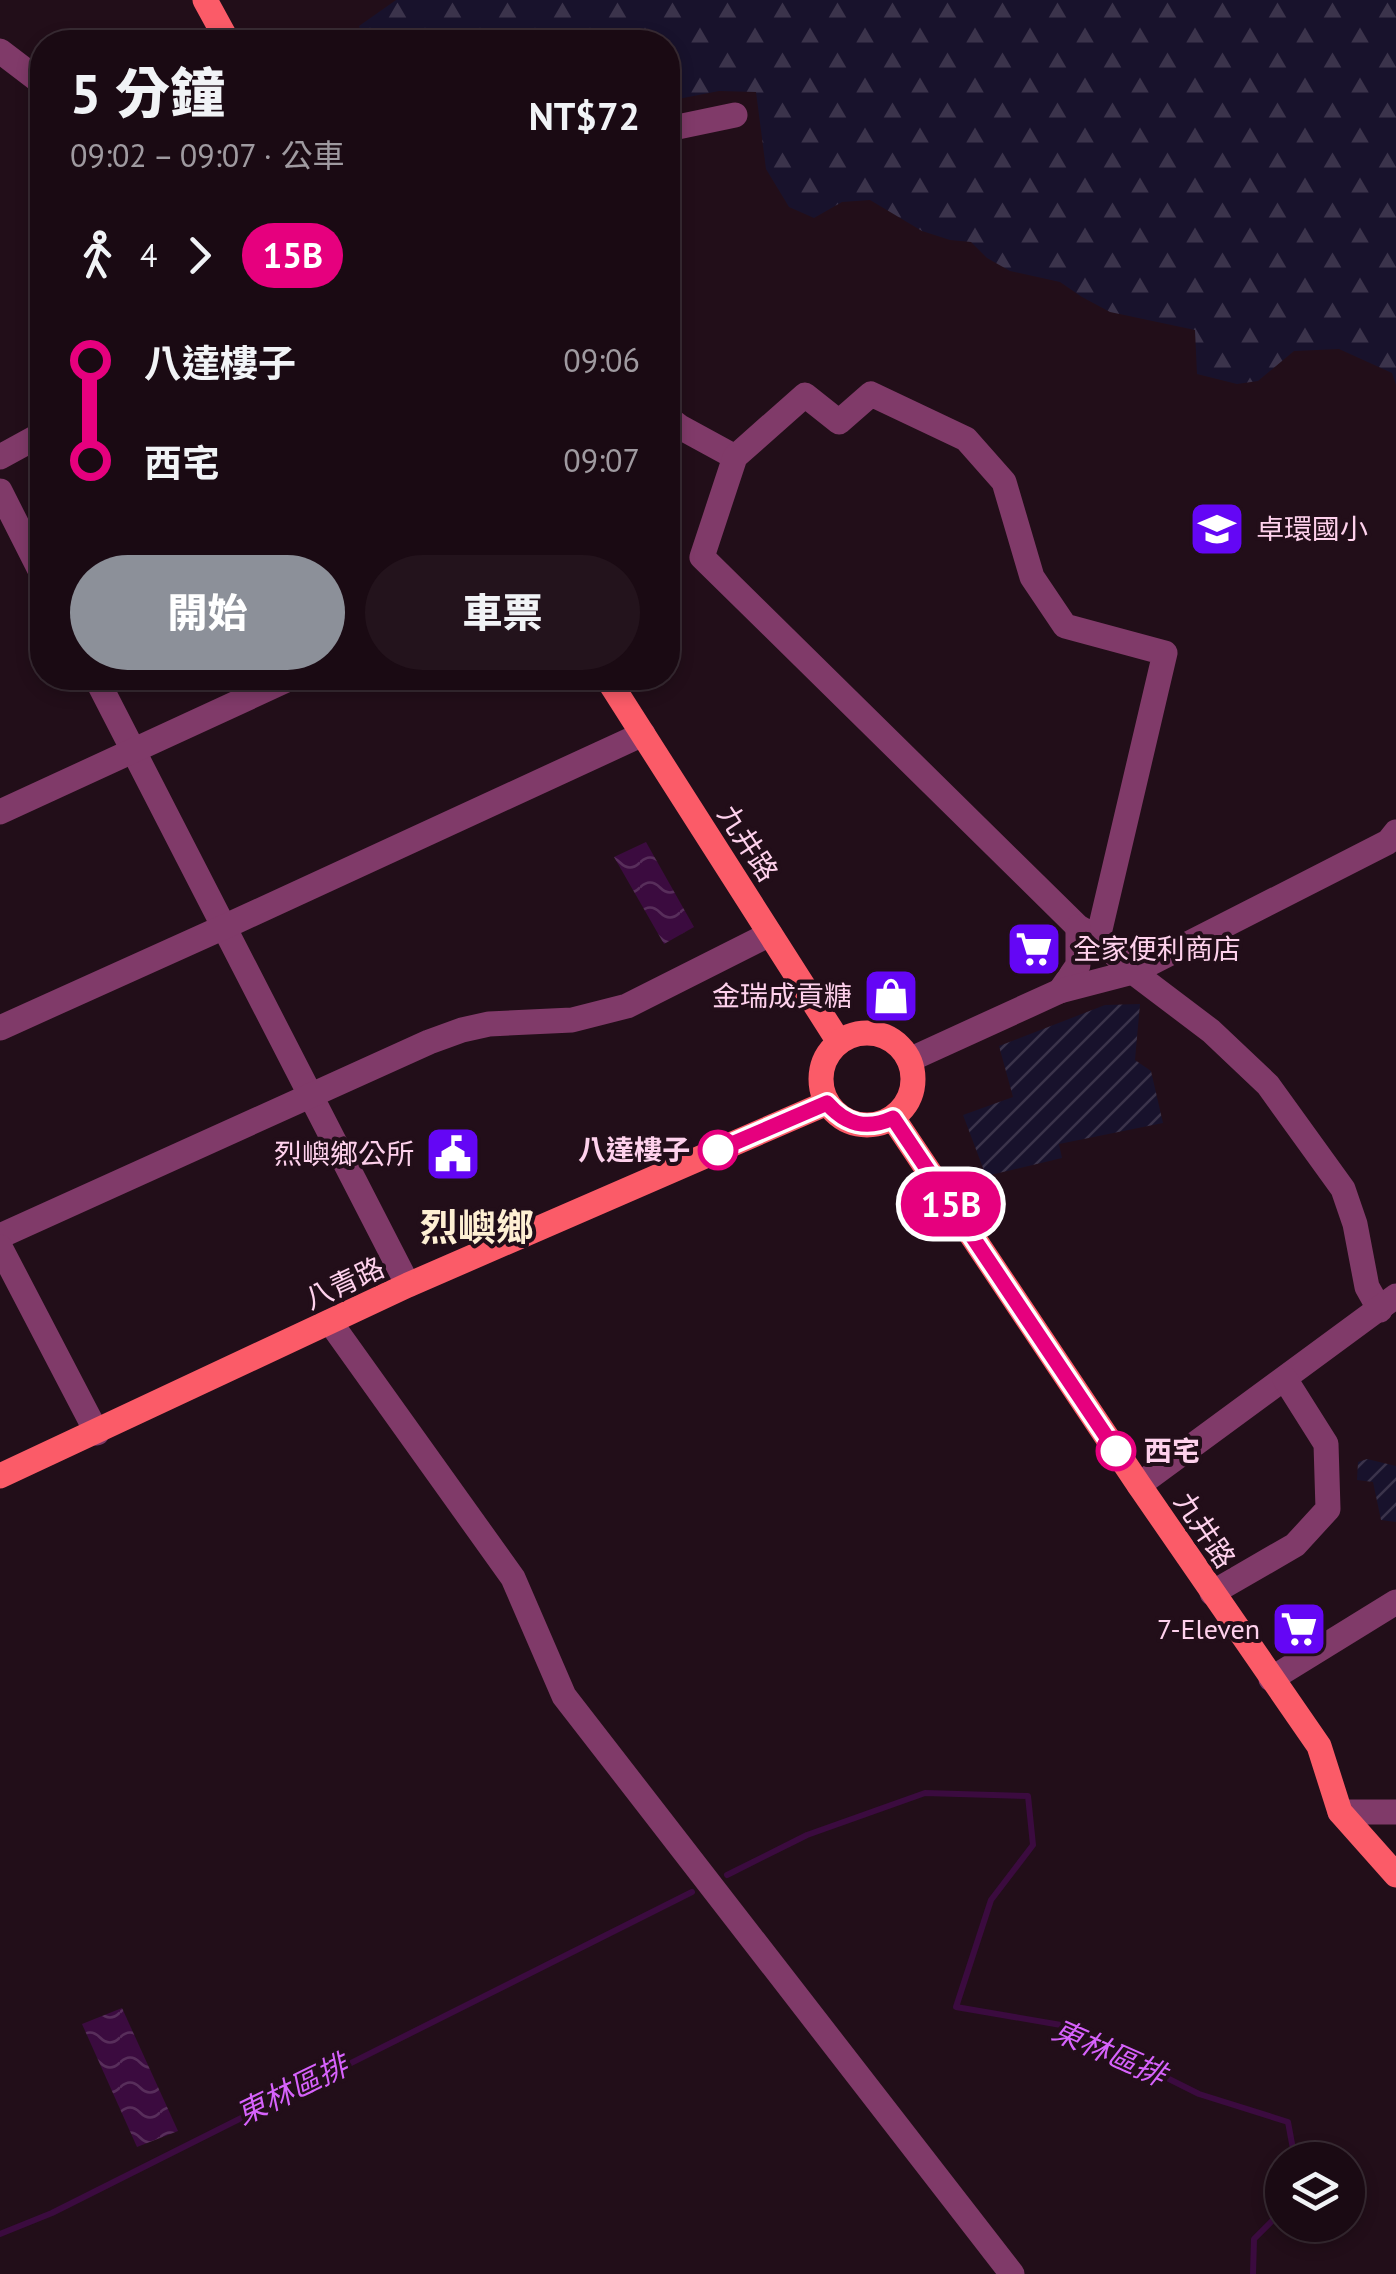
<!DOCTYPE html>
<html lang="zh-TW">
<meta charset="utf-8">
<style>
body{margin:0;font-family:"PT Sans","Noto Sans TC",sans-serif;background:#23131c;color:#f1f3f6;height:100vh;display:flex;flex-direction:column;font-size:38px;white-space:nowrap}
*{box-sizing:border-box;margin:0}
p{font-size:32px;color:#9f9aa0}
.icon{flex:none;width:55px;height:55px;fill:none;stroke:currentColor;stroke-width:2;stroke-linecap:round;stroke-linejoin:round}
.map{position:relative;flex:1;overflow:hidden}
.side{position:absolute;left:30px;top:30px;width:650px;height:660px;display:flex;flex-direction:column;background:#1a0a13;border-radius:40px;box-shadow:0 5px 15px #0003,0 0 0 2px #382b33}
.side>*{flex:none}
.badge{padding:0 20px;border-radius:32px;font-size:35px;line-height:65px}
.fabs{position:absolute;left:1265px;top:2142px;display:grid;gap:20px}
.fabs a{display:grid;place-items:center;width:100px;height:100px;border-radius:50%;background:#1a0a13;box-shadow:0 5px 15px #0003,0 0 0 2px #382b33;font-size:50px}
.map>.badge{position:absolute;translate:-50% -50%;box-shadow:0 0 0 5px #fff}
.legs{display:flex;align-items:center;gap:15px;height:110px;padding:0 40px;font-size:32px}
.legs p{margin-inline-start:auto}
.overview{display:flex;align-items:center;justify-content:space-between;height:170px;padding:0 40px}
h1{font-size:55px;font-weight:800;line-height:75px}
.primary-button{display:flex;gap:20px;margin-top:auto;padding:20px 40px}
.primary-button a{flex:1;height:115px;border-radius:60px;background:#8c9099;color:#fff;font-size:40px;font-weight:800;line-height:115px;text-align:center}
.primary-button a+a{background:#23131c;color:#f1f3f6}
ul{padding:0 40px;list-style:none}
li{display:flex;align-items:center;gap:35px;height:100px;font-size:38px}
li i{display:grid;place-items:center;width:15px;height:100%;margin:0 12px;background:currentColor}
li i::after{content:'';width:25px;height:25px;margin:-12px;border:8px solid;border-radius:50%;background:#1a0a13}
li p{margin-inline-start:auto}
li:first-child i{background:linear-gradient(#0000 50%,currentColor 0)}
li:last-child i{background:linear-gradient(currentColor 50%,#0000 0)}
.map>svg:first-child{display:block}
.forest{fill:url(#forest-firs)}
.garden{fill:url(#garden-furrows)}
.water{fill:url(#water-waves)}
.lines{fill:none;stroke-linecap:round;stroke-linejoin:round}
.stream{stroke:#3b0b3f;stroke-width:6}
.minor{stroke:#803a69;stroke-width:25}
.major{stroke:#fb5b68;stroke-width:25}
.line-1-casing{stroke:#fff;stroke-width:22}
.line-1{stroke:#e6007e;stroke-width:15}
.stop-1-dot{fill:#fff;stroke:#e6007e;stroke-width:5}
.labels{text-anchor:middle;stroke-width:8;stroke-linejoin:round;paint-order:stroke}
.poi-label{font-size:28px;fill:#fed1ec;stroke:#220e19;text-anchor:end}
.street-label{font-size:28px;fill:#fed1ec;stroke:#220e19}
.stop-label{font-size:28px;font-weight:bold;fill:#fed1ec;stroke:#220e19;text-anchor:end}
.water-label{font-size:30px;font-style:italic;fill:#d662fb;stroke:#220e19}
.district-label{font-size:38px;font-weight:bold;fill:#feefd3;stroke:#220e19}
</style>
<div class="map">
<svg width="1396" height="2274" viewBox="0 0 1396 2274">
<defs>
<pattern id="forest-firs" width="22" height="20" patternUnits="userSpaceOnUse" patternTransform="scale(2.5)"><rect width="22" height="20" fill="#18122c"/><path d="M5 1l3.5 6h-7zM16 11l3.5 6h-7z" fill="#3b334b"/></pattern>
<pattern id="garden-furrows" width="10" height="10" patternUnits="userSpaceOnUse" patternTransform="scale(2.5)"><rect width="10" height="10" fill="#18122c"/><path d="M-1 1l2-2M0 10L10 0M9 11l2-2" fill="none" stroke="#3b334b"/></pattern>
<pattern id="water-waves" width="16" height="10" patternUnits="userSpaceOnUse" patternTransform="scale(2.5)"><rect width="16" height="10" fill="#3b0b3f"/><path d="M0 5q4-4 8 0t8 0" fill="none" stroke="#582e5b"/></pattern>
</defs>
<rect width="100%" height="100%" fill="#220e19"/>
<polygon class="forest" points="396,0 1396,0 1396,385 1392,373 1339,349 1294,351 1258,381 1237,384 1197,374 1195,330 1110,312 1082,297 1060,282 1010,271 987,258 971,242 950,240 922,231 870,200 842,202 814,218 789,207 766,169 756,92 719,91 668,101 668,42 364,42 359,26"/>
<g class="garden">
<polygon points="1140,1004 1135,1060 1151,1071 1163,1123 1059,1144 1062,1158 986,1176 963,1115 1013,1097 999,1046 1105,1005"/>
<polygon points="1367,1459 1396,1466 1396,1522 1381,1520 1373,1482 1357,1480 1358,1462"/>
</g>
<g class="water">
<polygon points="646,842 694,927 664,944 614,857"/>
<polygon points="122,2008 178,2131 137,2147 82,2024"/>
</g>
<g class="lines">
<g class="stream">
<polyline points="727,1875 807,1835 925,1793 1028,1796 1033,1845 991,1900 956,2007 1061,2025 1199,2094 1288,2122 1295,2160"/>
<polyline points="0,2234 52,2213 692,1892"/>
<polyline points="1253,2274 1254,2239 1282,2211"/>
</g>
<g class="minor">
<polyline points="0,51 42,83"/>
<polyline points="668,129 735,115"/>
<polyline points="668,418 680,427 735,457"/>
<polyline points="0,457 42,434"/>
<polyline points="0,491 42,574"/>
<polyline points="96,678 408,1285"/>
<polyline points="0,812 291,678"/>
<polyline points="1098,938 1165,653 1065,626 1032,577 1004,482 966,439 871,394 839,422 805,395 735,457 702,557 1078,927 1098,938 1133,972 1388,842 1396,832"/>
<polyline points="1060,991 1078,965 1078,927"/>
<polyline points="0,1028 224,927 643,734"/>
<polyline points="909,1060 1060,991 1133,972 1211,1031 1268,1085 1343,1189 1355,1224 1367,1287 1380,1310"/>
<polyline points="0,1236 429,1042 462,1030 489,1024 572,1020 627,1006 770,934"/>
<polyline points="0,1247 97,1433"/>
<polyline points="330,1322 513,1578 564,1696 1012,2274"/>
<polyline points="1139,1485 1396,1296"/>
<polyline points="1212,1593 1295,1545 1328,1509 1326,1444 1285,1379"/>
<polyline points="1271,1679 1396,1602"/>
<polyline points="1340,1812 1396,1812"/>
</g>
<g class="major">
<polyline points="205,0 228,42"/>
<polyline points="607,678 839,1042"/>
<circle cx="867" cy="1079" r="46"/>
<polyline points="893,1118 1139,1485 1319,1746 1340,1812 1396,1875"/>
<polyline points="0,1476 408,1285 827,1103"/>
</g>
</g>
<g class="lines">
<g class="line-1-casing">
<path id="line-1" d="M718 1150 827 1103C846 1125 867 1130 893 1118L1116 1451"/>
</g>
<use href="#line-1" class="line-1"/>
</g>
<defs>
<g id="school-square" transform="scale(2.875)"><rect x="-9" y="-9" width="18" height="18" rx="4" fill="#6406f5" stroke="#220e19"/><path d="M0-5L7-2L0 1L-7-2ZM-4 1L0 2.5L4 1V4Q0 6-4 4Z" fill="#fff"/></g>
<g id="supermarket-square" transform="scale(2.875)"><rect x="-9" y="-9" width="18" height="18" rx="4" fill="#6406f5" stroke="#220e19"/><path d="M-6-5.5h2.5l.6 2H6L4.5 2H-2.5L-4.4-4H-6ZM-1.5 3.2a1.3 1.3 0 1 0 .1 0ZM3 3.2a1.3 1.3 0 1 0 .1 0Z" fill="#fff"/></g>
<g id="shop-square" transform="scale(2.875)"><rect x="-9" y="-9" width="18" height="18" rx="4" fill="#6406f5" stroke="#220e19"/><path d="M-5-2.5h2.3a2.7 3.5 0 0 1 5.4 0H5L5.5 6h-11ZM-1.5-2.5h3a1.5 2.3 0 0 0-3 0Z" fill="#fff"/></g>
<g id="civic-square" transform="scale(2.875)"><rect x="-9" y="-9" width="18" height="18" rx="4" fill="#6406f5" stroke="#220e19"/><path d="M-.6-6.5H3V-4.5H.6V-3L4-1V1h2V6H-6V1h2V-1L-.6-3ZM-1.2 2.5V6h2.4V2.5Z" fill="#fff"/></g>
</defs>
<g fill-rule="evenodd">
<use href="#school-square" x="1217" y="529"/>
<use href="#supermarket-square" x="1034" y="949"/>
<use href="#shop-square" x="891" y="996"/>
<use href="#civic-square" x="453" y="1154"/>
<use href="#supermarket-square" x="1299" y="1629"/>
</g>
<g class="stop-1-dot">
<circle cx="718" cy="1150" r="18"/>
<circle cx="1116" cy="1451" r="18"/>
</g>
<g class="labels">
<g class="poi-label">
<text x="1256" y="539" text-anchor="start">卓環國小</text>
<text x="1073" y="959" text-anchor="start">全家便利商店</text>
<text x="852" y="1006">金瑞成貢糖</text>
<text x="414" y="1164">烈嶼鄉公所</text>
<text x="1260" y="1639">7-Eleven</text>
</g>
<g class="street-label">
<text transform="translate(748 843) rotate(57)" y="10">九井路</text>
<text transform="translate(344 1283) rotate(-25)" y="10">八青路</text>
<text transform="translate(1205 1530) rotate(56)" y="10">九井路</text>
</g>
<g class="stop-label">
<text x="690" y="1160">八達樓子</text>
<text x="1144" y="1461" text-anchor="start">西宅</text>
</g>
<g class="water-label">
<text transform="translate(1109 2053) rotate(24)" y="10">東林區排</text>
<text transform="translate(292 2090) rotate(-26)" y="10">東林區排</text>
</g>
<g class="district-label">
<text x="477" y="1241">烈嶼鄉</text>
</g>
</g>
</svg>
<div class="fabs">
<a><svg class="icon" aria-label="layers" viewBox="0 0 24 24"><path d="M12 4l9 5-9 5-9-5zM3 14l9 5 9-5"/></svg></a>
</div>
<b class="badge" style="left:951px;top:1204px;background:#e6007e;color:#fff">15B</b>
<section class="side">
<div class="overview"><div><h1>5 分鐘</h1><p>09:02 – 09:07 · 公車</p></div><b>NT$72</b></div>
<div class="legs"><svg class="icon" aria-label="walk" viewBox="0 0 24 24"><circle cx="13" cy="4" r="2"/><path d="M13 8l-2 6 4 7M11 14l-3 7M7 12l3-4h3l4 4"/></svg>4<svg class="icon" aria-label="forward" viewBox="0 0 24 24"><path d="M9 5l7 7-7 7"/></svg><b class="badge" style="background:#e6007e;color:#fff">15B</b></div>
<ul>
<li><i style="color:#e6007e"></i><b>八達樓子</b><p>09:06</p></li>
<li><i style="color:#e6007e"></i><b>西宅</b><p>09:07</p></li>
</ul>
<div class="primary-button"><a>開始</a><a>車票</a></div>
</section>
</div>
